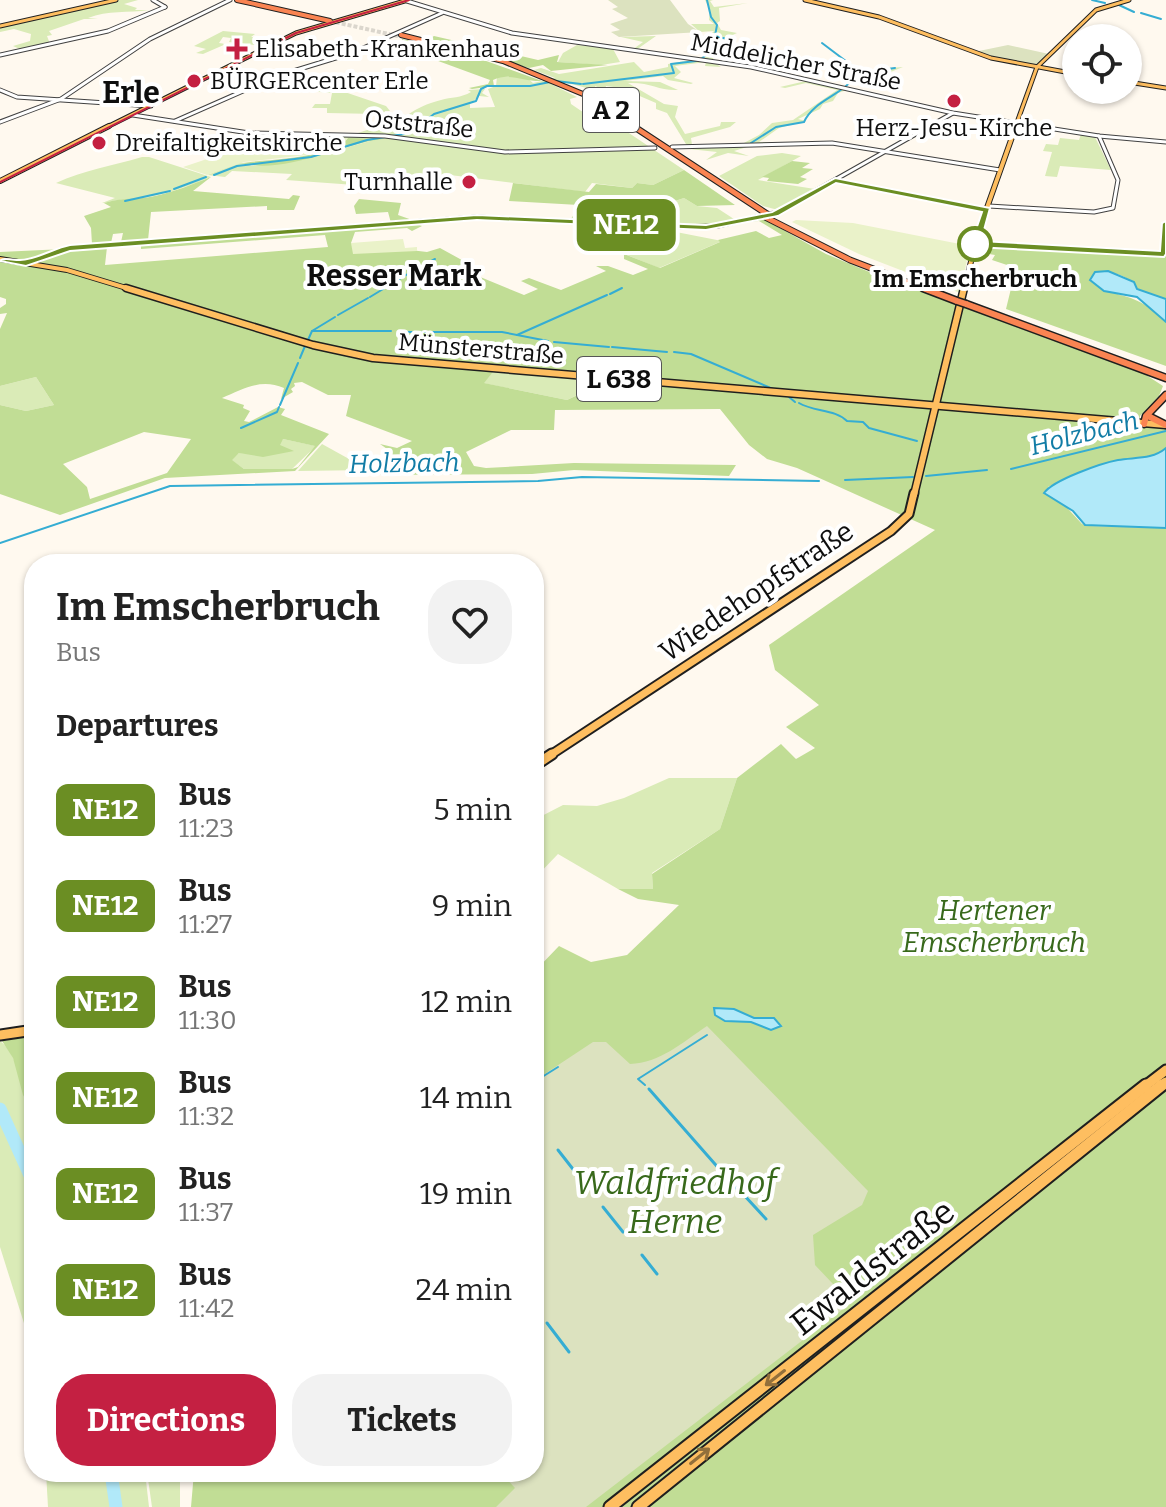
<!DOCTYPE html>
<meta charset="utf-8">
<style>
body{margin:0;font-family:Bitter,serif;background:#f2f2f2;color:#222;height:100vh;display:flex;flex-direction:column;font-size:30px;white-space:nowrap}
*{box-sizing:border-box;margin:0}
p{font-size:26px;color:#767676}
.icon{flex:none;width:44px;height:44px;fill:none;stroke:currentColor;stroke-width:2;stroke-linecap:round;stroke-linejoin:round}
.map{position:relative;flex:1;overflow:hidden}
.panel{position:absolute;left:24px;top:554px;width:520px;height:928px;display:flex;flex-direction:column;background:#fff;border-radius:32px;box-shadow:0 2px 6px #0004}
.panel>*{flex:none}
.badge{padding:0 16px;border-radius:12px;font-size:28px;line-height:52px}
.buttons{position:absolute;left:1062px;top:24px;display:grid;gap:16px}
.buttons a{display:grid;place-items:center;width:80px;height:80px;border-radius:50%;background:#fff;box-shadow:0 2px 6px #0004;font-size:40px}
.map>.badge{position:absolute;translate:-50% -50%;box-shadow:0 0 0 4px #fff}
h2{padding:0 32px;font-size:30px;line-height:72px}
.round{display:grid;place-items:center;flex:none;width:84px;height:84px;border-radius:32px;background:#f2f2f2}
.summary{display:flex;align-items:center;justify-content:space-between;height:136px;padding:0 32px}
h1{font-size:38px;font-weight:700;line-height:60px}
.action{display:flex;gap:16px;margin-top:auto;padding:16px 32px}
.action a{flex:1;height:92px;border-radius:32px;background:#c42042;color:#fff;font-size:32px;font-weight:700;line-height:92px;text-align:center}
.action a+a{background:#f2f2f2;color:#222}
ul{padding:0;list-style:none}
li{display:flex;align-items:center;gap:24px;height:96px;padding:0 32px}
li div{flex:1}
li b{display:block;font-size:30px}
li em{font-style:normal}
li .badge{min-width:88px;font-weight:700;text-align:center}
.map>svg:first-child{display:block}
.green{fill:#daebb7}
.forest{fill:#c1dd95;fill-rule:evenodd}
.cemetery{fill:#dce2bf}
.pitch{fill:#eaf2c9}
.water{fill:#b1e9f9;stroke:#35add3;stroke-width:2}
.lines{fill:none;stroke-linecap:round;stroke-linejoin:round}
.stream-far1{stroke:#35add3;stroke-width:2}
.stream{stroke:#35add3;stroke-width:3}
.river{stroke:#b1e9f9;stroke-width:13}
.highway-tunnel{stroke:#dbd6cd;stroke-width:4;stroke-dasharray:4 2;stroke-linecap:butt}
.minor-casing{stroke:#414141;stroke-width:5}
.major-far5-casing{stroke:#1f1f1f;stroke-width:5}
.major-far4-casing{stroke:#1f1f1f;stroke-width:6}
.major-far3-casing{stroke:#1f1f1f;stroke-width:9}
.major-far2-casing{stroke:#1f1f1f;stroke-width:11}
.major-far1-casing{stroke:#1f1f1f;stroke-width:13}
.major-casing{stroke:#1f1f1f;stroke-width:15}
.highway-far2-casing{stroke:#1f1f1f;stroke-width:6}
.highway-far1-casing{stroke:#1f1f1f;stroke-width:7}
.highway-casing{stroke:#1f1f1f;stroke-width:9}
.minor{stroke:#fff;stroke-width:3}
.major-far5{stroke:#febe60;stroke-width:3}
.major-far4{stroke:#febe60;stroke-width:4}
.major-far3{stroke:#febe60;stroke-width:6}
.major-far2{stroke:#febe60;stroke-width:7}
.major-far1{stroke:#febe60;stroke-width:9}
.major{stroke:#febe60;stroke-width:11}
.highway-far2{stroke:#fa8452;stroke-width:4}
.highway-far1{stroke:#fa8452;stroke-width:5}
.highway{stroke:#fa8452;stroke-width:6}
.tram{stroke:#c42042;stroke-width:2}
.highway-bridge-far1-casing{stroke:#1f1f1f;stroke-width:7;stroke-linecap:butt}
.highway-bridge-casing{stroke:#1f1f1f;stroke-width:9;stroke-linecap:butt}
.highway-bridge-far1{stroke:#fa8452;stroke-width:5}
.highway-bridge{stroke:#fa8452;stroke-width:6}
.oneway{stroke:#926f3b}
.line{fill:#6b8e23;stroke:#fff;stroke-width:2}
.poi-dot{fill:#c42042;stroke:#fff;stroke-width:3}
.stop-dot{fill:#fff;stroke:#6b8e23;stroke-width:4}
.labels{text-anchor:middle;stroke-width:8;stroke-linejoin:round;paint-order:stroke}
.far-poi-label{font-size:24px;fill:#0e0e0e;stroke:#fff;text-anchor:start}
.far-street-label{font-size:24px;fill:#0e0e0e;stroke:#fff}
.far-stop-label{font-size:24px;font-weight:bold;fill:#0e0e0e;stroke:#fff}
.shield{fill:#fff;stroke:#565656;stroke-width:2}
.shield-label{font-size:26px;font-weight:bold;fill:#0e0e0e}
.far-water-label{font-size:26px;font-style:italic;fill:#117ca6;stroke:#fff}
.street-label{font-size:28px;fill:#0e0e0e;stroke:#fff}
.park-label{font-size:28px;font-style:italic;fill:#38691b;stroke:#fff}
.far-district-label{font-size:30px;font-weight:bold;fill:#0e0e0e;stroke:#fff}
.near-park-label{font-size:34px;font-style:italic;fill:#38691b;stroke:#fff}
.near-street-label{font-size:34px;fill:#0e0e0e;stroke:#fff}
</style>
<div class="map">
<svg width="1166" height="1507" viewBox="0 0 1166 1507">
<rect width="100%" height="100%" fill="#fff9ef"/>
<g class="green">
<path d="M120 0H138L124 4 137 8 135 10H149C128 13 108 10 88 18L98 19H84L49 31 52 35 47 36 50 44 22 50 13 46 30 41 31 34 14 29 0 32V28Z"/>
<path d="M705 0H713L710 1 714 7 748 3 719 8 720 21 717 23 721 30 737 33 728 37 731 41 709 54 715 55 712 61 721 67 705 66 706 62 675 66 681 72 674 78 693 83 691 84 668 80 663 76 625 81 660 82 678 90C659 91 651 82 628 83L664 104 678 106 675 117 685 134 720 126 721 122H736L730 127 691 138 692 145 742 144 759 135 772 123 793 120 837 90 806 83 785 88 780 87 806 81 847 90 838 93 833 101 823 104 820 109 798 119 806 121 779 128 759 142H798L797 145 747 147 734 151 749 156 728 153 706 160 717 152 689 149 667 113 656 109V103L621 88 606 86 605 90 595 86 596 90C582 88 564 79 551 84L577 97 570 99 571 104 599 123 617 125 684 170 653 185 637 183 632 188 592 183 585 192 450 175 440 180H421L420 184 362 179 355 185 286 180 292 174 232 171 225 177 207 175 240 162 252 166 307 158 374 140 257 135C297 135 361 147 390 115L409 114C418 108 426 104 441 100 451 97 461 98 471 92L468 90 485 89 482 93 489 97 479 96 470 104V108L495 107 488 89 496 86 497 77H526L533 83 555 78 534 70 541 68 559 74 634 62 644 72 668 67V64L702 58 707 51 725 43 724 39 710 35 714 31 700 32 691 24H714L709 20 710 10Z"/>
<polygon points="223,31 255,34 251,37 265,38 255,45 229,42 231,38 223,37 219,43 226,44 203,54 196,53 206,49 194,46"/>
<polygon points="656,36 636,50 613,49 620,62 601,65 558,62 563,53 577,45 632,50 643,42 621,37"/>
<polygon points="903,67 883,75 869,87 827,77 862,70"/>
<polygon points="318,83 386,106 390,111 385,111 381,118 376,118 377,114 327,113 327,108 312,108 315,104 330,104 332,93 320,92 304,86"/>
<polygon points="1081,134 1095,137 1111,170 1060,166 1057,177 1045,176 1052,152 1043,151 1046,144 1058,145 1060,138 1079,140"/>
<polygon points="782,153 801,156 758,180 815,189 778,210 763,206 719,176 757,156"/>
<path d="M142 157H149L211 177C191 185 170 193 148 197 132 200 121 198 104 203H102L115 198 56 183C84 170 112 166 142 157Z"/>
<polygon points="684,198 697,206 717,208 737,221 699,227 657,226 658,221 672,221 668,210 677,207 673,204 678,203 675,201"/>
<polygon points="671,231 722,241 659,268 627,255 655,243"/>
<polygon points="493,372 606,381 567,400 483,383"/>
<polygon points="36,377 54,405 26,411 0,405 0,386"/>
<polygon points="283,439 316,446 292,469 244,469 231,460 239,453 262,454"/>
<polygon points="322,444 369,470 298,471"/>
<polygon points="669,778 737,778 720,829 652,873 653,889 618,889 558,854 534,879 534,820 563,805 597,806 624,798"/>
<path d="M0 1041C22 1058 18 1091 34 1113V1355L0 1247Z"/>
<polygon points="46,1472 145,1472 149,1507 48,1507"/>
<polygon points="147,1472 180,1472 180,1507 152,1507"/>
</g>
<g class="forest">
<polygon points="434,36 538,60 559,55 557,62 608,65 551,71 543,65 529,68 466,49 472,48 416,37 429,39"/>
<path d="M402 39 475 57 542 81C525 82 510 72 493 80L494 86 472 89 469 88 488 84 490 80 430 58 406 56 408 51 425 48 402 42Z"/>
<path d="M348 138 382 139C342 144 282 175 242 163 270 159 329 159 348 138Z"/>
<polygon points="792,161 810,163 802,168 813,169 800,177 807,179 798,184 767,181 769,178 762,177"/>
<polygon points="684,170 735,205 697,206 684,198 675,201 673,204 678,208 669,210 673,222 658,221 657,226 634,233 620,230 609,234 591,227 593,223 570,221 579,205 509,201 513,183 589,192 596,184 632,188 637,183 653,185"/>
<path d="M211 177 193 191 289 199 293 195 300 196 294 210H267V206L151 212 148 240 121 242 123 233 113 234 111 243 92 244 91 228 84 216 111 207 104 203C122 197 137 200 155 196 174 192 193 184 211 177Z"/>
<polygon points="359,199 401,203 398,215 415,221 391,223 388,212 356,214 354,206"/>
<path d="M762 218 826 254 867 271 1140 371 1163 386 1159 396 1140 416V420L1166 427V448C1151 461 1130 458 1112 462 1090 467 1069 477 1048 487L1082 524 1089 526 1166 528V1507H191L194 1472H534V972L559 946 591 962 627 955 679 905 638 899 618 889H653L652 874 720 829 737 778 781 744 796 759 815 748 786 727 819 705 775 670 769 645 935 530 797 468 767 459 749 445 720 409 555 410 554 430H511L466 452 474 466 486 468 574 463 736 465 729 476 574 470 532 474 359 475 381 464 383 456 390 451 380 444 397 448 412 441 346 416 351 395H328L302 382 294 383 295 386 291 389 293 392 281 399 284 388C261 378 243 389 222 398L244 405 243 408 250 411 244 421 249 422 278 407 285 409 281 415 329 434 295 471 165 478 60 515 0 494V405L26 411 54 405 36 377 0 386V329L7 313 0 314V308L6 304V299L0 297V252L107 247 105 265 328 247 325 235 141 249V243L414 223 422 226 412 231 407 228 355 232 351 243 427 252 440 248 480 270 473 274 524 295 538 289 521 281 529 278 561 290 606 271 596 266H608L633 275 648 269 624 259V254L660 268 720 242 718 240 756 231 769 238 782 235 759 221 744 222ZM493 372 604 381 605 382 567 400 484 383ZM144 432 191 439 167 473 90 499 87 487 63 464ZM283 439 315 446 298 467 292 469H244L232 460 239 453 263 457 294 451 280 445Z"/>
<path d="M979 245 1165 255 1166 246V299L1137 289C1130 276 1114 272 1100 271L1119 295C1132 296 1159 311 1166 322V366L1006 309 1016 268 992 260 995 255 977 252Z"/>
<polygon points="34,1036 34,1113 23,1095 13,1058 2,1041"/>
</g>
<g class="cemetery">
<polygon points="608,0 670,0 688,24 700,32 619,37 611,32 620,30 610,24 628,18 612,9 618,7"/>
<polygon points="1008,45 1049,54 1035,66 974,52"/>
<path d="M707 1026 868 1191 862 1205 813 1235 815 1265 851 1303 586 1507H496L515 1488 500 1472H534V1081L593 1042H606L630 1064C660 1063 683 1042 707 1026Z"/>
</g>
<g class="pitch">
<polygon points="252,134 348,138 342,145 307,155 244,162 207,175 183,167 216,156 216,152 198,146 236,136 244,140"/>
<polygon points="796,220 853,223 970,246 960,293 859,254 792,222"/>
<polygon points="403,239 405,248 417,247 417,251 353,254 351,243"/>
</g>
<g class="water">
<polygon points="1108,271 1134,282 1137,289 1166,299 1166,322 1137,297 1104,291 1090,280 1095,272"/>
<path d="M1166 448V528L1085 525 1073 511 1044 493C1053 480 1102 463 1118 460 1134 457 1152 460 1166 448Z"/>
<polygon points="714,1008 734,1009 754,1018 774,1018 781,1026 771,1030 751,1022 725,1021 715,1015"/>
</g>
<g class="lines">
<g class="stream-far1">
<polyline points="707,0 711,17 717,25 715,36 727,39"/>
<polyline points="1092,0 1105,3"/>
<polyline points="1119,5 1134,12"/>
<polyline points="1141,13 1161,19"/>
<polyline points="822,43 859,71"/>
<polyline points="701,59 725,41"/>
<polyline points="829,77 895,68"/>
<polyline points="556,81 581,84"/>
<polyline points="583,84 674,73 671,64 696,61"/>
<path d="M751 143 776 127 804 122C814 100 841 96 855 77"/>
<polyline points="214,175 237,166 311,157 367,140 410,133 434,114 476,101 481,89 487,86 530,86 550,82"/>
<polyline points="174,189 206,177"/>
<polyline points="125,201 170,191"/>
<polyline points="413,271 435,259"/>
<polyline points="610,294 622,288"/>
<polyline points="370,297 411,272"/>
<polyline points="338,315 368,298"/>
<polyline points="312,331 391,331"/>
<polyline points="401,332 417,332"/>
<polyline points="420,332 502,332 548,341"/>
<polyline points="517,335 607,295"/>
<polyline points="308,340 312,331 335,317"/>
<polyline points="554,342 609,347"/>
<polyline points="612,347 667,352"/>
<polyline points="674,352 691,354 773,389"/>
<polyline points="300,358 305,346"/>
<polyline points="789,397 795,402"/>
<path d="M799 403C814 412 835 409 847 421L863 422 869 428 917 441"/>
<polyline points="280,405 298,363"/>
<polyline points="241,428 277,412 279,407"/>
<polyline points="1011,469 1166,431"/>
<polyline points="926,476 987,470"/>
<polyline points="845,480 913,477"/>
<polyline points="0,543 170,486 538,481 582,477 819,481"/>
<polyline points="534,1082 558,1067"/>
<polyline points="645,1085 638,1079 707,1035"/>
</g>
<g class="stream">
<polyline points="649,1089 736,1188"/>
<polyline points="558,1150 576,1173"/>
<polyline points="743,1194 766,1219"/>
<polyline points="603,1207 623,1232"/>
<polyline points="642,1255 657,1274"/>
<polyline points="547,1323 569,1352"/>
</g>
<g class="river">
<polyline points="0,1109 34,1184"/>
<polyline points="111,1472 116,1507"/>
</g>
<polyline class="highway-tunnel" points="330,21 398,36"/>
<g class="minor-casing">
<g id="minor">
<polyline points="153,0 165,7"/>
<polyline points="407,1 512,33 751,67 953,113 1099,136 1166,142"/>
<polyline points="0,55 108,31 165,7"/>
<polyline points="0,90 17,97 151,106"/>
<polyline points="133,115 249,133 385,136 505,152 655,148"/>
<polyline points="175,121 277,76 352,53 442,13"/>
<polyline points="0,122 61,99 150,39 230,0"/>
<polyline points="672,147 832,143 1000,170"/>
<polyline points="989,206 1094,212 1113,208 1118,180 1099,136"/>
<polyline points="26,263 70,248 477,217 672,227 718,226 778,212 953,113"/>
</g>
</g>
<g class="major-far5-casing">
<g id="major-far5">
<polyline points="805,0 879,17 991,58 1076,74"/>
<polyline points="0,26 116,0"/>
<polyline points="1128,82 1166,88"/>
<polyline points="105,128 296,33 408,0"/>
<polyline points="1015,128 1037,67 1096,10 1129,0"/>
</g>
</g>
<g class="major-far4-casing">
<g id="major-far4">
<polyline points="0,181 109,126"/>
<polyline points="0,259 67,270 133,290"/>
<polyline points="964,290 978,233 1016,126"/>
</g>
</g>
<g class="major-far3-casing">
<g id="major-far3">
<polyline points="126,288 313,345 373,358 1166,425"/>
<polyline points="914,495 964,288"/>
</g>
</g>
<g class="major-far2-casing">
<polyline id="major-far2" points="549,756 891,531 909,514 914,493"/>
</g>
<g class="major-far1-casing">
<g id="major-far1">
<polyline points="534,766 552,754"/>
<polyline points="0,1035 34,1030"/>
<polyline points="1144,1087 1166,1070"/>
<polyline points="1159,1087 1166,1082"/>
</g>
</g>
<g class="major-casing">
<g id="major">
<polyline points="610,1507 1146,1085"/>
<polyline points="638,1507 1162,1085"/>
</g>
</g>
<g class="highway-far2-casing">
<g id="highway-far2">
<polyline points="237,0 330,21"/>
<polyline points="401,35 503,61 583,94 636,128"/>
</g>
</g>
<g class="highway-far1-casing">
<g id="highway-far1">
<polyline points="633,126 767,214"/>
<polyline points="765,217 850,260 928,290"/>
</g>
</g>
<g class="highway-casing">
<g id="highway">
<polyline points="923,288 957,301"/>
<polyline points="966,304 1166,378"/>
<polyline points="1148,416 1166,425"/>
<polyline points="1144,424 1146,416 1166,395"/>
</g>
</g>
<use href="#minor" class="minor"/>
<use href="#major-far5" class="major-far5"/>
<use href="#major-far4" class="major-far4"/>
<use href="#major-far3" class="major-far3"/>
<use href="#major-far2" class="major-far2"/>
<use href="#major-far1" class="major-far1"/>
<use href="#major" class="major"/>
<use href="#highway-far2" class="highway-far2"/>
<use href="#highway-far1" class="highway-far1"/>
<use href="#highway" class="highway"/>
<polyline class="tram" points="0,182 296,33 409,0"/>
<g class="highway-bridge-far1-casing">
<polyline id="highway-bridge-far1" points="767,214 771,216"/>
</g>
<g class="highway-bridge-casing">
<polyline id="highway-bridge" points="957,301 966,304"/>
</g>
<use href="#highway-bridge-far1" class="highway-bridge-far1"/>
<use href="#highway-bridge" class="highway-bridge"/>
</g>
<defs><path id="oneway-shaft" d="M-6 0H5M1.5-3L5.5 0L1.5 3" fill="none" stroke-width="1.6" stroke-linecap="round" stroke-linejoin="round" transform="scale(2)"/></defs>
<g class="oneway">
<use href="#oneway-shaft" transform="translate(775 1378) rotate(142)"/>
<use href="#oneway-shaft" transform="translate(700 1456) rotate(-39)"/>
</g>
<path class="line" d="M835 178 990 208 981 241 1160 251 1162 223 1166 221V254L1164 257 975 247 971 244 982 212 836 183 778 216 706 230 477 220 70 251 26 266 0 261C3 257 11 260 20 260 36 260 54 248 70 245L477 215 706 225 772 212Z"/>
<g class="poi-dot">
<path d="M233 37h8v8h8v8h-8v8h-8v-8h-8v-8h8z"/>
<circle cx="194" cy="81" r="8"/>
<circle cx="954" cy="101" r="8"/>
<circle cx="99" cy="143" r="8"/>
<circle cx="469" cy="182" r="8"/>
</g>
<circle class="stop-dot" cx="975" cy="244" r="16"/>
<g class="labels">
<g class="far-poi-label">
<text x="255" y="57">Elisabeth-Krankenhaus</text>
<text x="210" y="89">BÜRGERcenter Erle</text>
<text x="954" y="136" text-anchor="middle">Herz-Jesu-Kirche</text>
<text x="115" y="151">Dreifaltigkeitskirche</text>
<text x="453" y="190" text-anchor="end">Turnhalle</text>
</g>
<g class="far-street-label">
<text transform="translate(796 62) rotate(11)" y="8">Middelicher Straße</text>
<text transform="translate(419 124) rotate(6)" y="8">Oststraße</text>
<text transform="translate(481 349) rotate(5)" y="8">Münsterstraße</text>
</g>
<g class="far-stop-label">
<text x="975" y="287">Im Emscherbruch</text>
</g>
<g class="shield">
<rect x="583" y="88" width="56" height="44" rx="6"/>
<rect x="577" y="357" width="84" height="44" rx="6"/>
</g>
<g class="shield-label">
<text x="611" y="119">A 2</text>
<text x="619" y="388">L 638</text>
</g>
<g class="far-water-label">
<text transform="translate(1084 433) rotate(-14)" y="9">Holzbach</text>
<text transform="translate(404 463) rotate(-1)" y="9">Holzbach</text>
</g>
<g class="street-label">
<text transform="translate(756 591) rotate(-34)" y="10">Wiedehopfstraße</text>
</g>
<g class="park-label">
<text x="994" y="920">Hertener<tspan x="994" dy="32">Emscherbruch</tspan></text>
</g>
<g class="far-district-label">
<text x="131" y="103">Erle</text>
<text x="394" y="286">Resser Mark</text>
</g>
<g class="near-park-label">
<text x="675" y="1194">Waldfriedhof<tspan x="675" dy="39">Herne</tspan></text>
</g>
<g class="near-street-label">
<text transform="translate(872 1267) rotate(-38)" y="12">Ewaldstraße</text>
</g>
</g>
</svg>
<div class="buttons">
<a><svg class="icon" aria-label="locate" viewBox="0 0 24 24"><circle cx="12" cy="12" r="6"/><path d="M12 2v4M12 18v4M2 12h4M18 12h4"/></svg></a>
</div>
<b class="badge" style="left:626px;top:225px;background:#6b8e23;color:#fff">NE12</b>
<section class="panel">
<div class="summary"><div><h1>Im Emscherbruch</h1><p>Bus</p></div><a class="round"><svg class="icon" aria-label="heart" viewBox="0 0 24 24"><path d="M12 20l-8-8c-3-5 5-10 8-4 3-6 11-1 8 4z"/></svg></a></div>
<h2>Departures</h2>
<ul>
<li><span class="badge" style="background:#6b8e23;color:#fff">NE12</span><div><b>Bus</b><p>11:23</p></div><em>5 min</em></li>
<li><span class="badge" style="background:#6b8e23;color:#fff">NE12</span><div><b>Bus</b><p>11:27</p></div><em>9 min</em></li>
<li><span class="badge" style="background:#6b8e23;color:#fff">NE12</span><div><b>Bus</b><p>11:30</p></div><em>12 min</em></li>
<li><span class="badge" style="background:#6b8e23;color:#fff">NE12</span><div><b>Bus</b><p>11:32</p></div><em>14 min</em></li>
<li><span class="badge" style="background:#6b8e23;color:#fff">NE12</span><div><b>Bus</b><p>11:37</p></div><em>19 min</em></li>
<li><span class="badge" style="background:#6b8e23;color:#fff">NE12</span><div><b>Bus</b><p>11:42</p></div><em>24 min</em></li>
</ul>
<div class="action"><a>Directions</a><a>Tickets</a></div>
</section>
</div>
